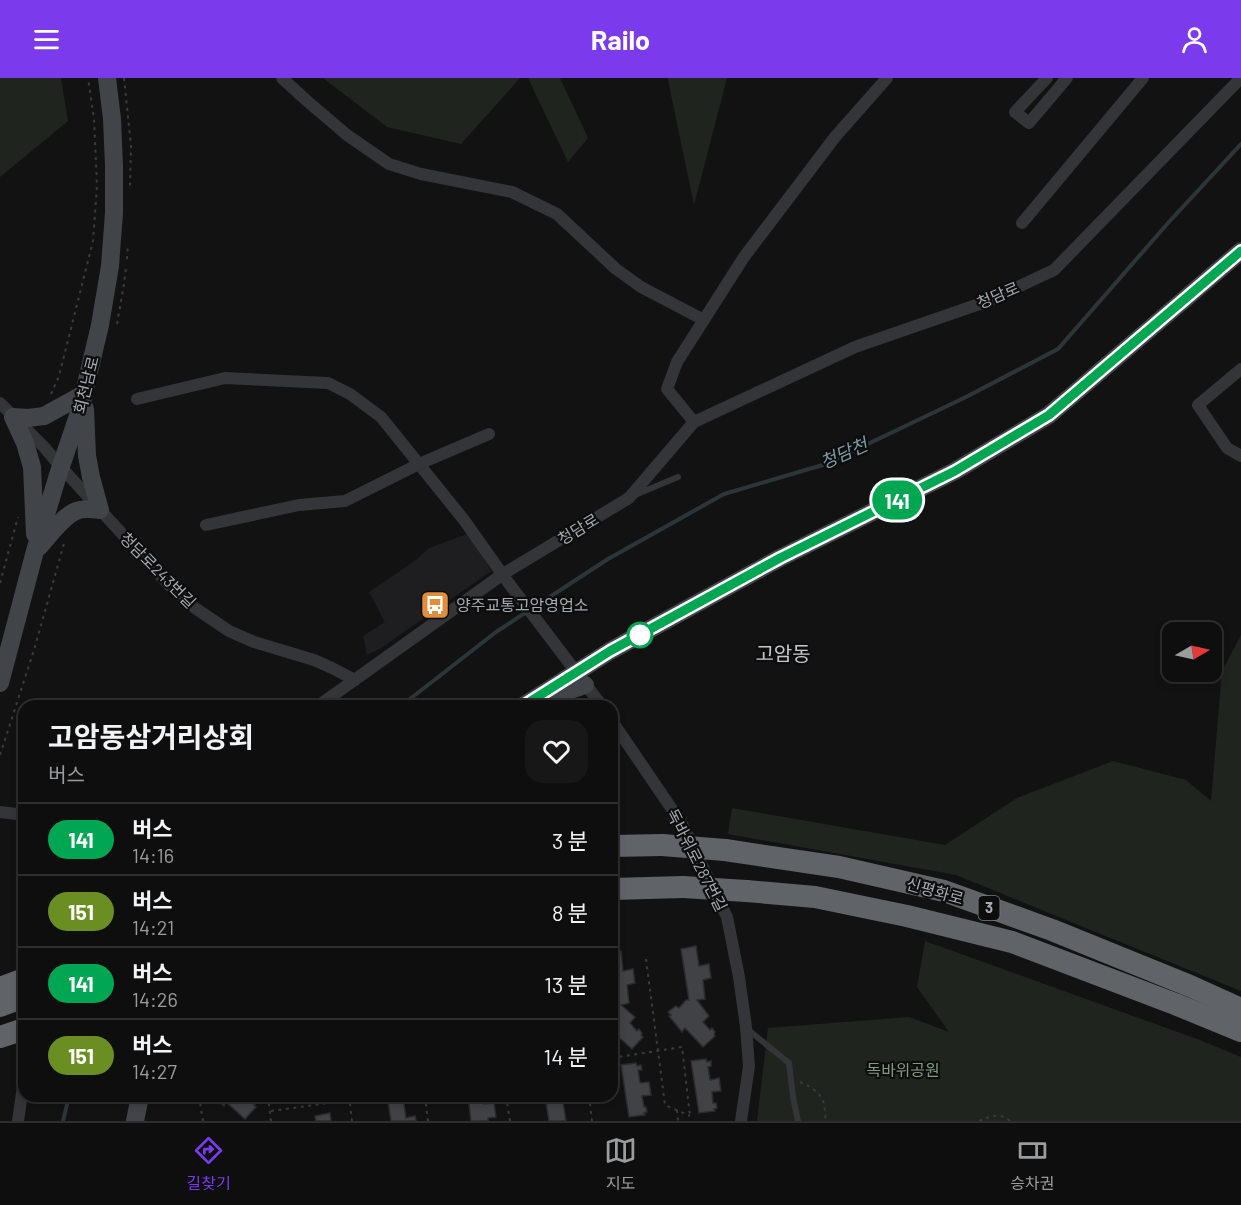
<!DOCTYPE html>
<html lang="ko">
<meta charset="utf-8">
<style>
body{margin:0;font-family:Barlow,"Noto Sans KR",sans-serif;background:#171717;color:#f1f3f6;height:100vh;display:flex;flex-direction:column;font-size:22px;white-space:nowrap}
*{box-sizing:border-box;margin:0}
p{font-size:20px;color:#9b9c9e}
.icon{flex:none;width:33px;height:33px;fill:none;stroke:currentColor;stroke-width:2;stroke-linecap:round;stroke-linejoin:round}
.map{position:relative;flex:1;overflow:hidden}
.details{position:absolute;left:18px;top:622px;width:600px;height:402px;display:flex;flex-direction:column;background:#0e0e0e;border-radius:18px;box-shadow:0 3px 9px #0003,0 0 0 2px #2e2e2e}
.details>*{flex:none}
.badge{padding:0 12px;border-radius:20px;font-size:21px;line-height:39px}
.needle{width:39px;rotate:81deg}
.tools{position:absolute;left:1162px;top:544px;display:grid;gap:12px}
.tools a{display:grid;place-items:center;width:60px;height:60px;border-radius:12px;background:#0e0e0e;box-shadow:0 3px 9px #0003,0 0 0 2px #2e2e2e;font-size:30px}
.map>.badge{position:absolute;translate:-50% -50%;box-shadow:0 0 0 3px #fff}
.round{display:grid;place-items:center;flex:none;width:63px;height:63px;border-radius:18px;background:#171717}
.headline{display:flex;align-items:center;justify-content:space-between;height:102px;padding:0 30px}
h1{font-size:28px;font-weight:700;line-height:45px}
ul{padding:0;list-style:none}
li{display:flex;align-items:center;gap:18px;height:72px;padding:0 30px;border-top:2px solid #2e2e2e}
li div{flex:1}
li b{display:block;font-size:22px}
li em{font-style:normal}
li .badge{min-width:66px;font-weight:700;text-align:center}
header{display:flex;justify-content:space-between;align-items:center;height:78px;padding:0 30px;background:#7c3aed;color:#fff;font-size:27px;font-weight:700}
.tabs{display:flex;justify-content:space-around;align-items:center;height:84px;border-top:2px solid #2e2e2e;background:#0e0e0e;font-size:16px;color:#9b9c9e}
.tabs a{display:grid;justify-items:center;gap:3px}
.tabs .active{color:#7c3aed}
.map>svg:first-child{display:block}
.built{fill:#1e1e20}
.green{fill:#1f251e}
.lines{fill:none;stroke-linecap:round;stroke-linejoin:round}
.stream{stroke:#2c363a;stroke-width:4}
.building{fill:#414246;stroke:#2c2c2f;stroke-width:1.5}
.path{stroke:#393c3f;stroke-width:2;stroke-dasharray:3 4.5;stroke-linecap:butt}
.lane{stroke:#333538;stroke-width:6}
.street{stroke:#333538;stroke-width:12}
.secondary{stroke:#414448;stroke-width:18}
.highway{stroke:#606368;stroke-width:22}
.highway-bridge{stroke:#606368;stroke-width:22}
.line-casing{stroke:#fff;stroke-width:14}
.line{stroke:#00a651;stroke-width:9}
.stop-dot{fill:#fff;stroke:#00a651;stroke-width:3}
.labels{text-anchor:middle;stroke-width:4.5;stroke-linejoin:round;paint-order:stroke}
.shield{fill:#0d0d0e;stroke:#777c81;stroke-width:1.5}
.shield-label{font-size:15px;font-weight:bold;fill:#a4abb2}
.street-label{font-size:16px;fill:#a4abb2;stroke:#0d0d0e}
.poi-label{font-size:16px;fill:#a4abb2;stroke:#0d0d0e;text-anchor:start}
.park-label{font-size:16px;fill:#809c7d;stroke:#0d0d0e}
.water-label{font-size:18px;font-style:italic;fill:#7e9dab;stroke:#0d0d0e}
.quarter-label{font-size:20px;fill:#c5c9cf;stroke:#0d0d0e}
</style>
<header><svg class="icon" aria-label="menu" viewBox="0 0 24 24"><path d="M4 6h16M4 12h16M4 18h16"/></svg>Railo<svg class="icon" aria-label="person" viewBox="0 0 24 24"><circle cx="12" cy="8" r="4"/><path d="M4 21q1-7 8-7t8 7"/></svg></header>
<div class="map">
<svg width="1241" height="1043" viewBox="0 0 1241 1043">
<rect width="100%" height="100%" fill="#121213"/>
<polygon class="built" points="470,455 491,493 381,570 367,577 363,558 385,544 369,514 416,482 429,470"/>
<g class="green">
<polygon points="0,0 61,0 68,43 0,99"/>
<polygon points="323,0 520,0 461,66 387,49"/>
<polygon points="528,0 560,0 588,60 568,84"/>
<polygon points="668,0 727,0 694,127 668,2"/>
<polygon points="1241,557 1241,913 956,797 728,756 732,730 945,767 1017,720 1113,683 1186,702 1211,723 1222,593"/>
<polygon points="925,863 1197,961 1241,979 1241,1043 757,1043 768,950 909,939 949,954 917,909"/>
</g>
<g class="lines">
<g class="stream">
<polyline points="401,628 496,554 608,481 724,416 826,386 966,319 1058,271 1168,145 1241,66"/>
<polyline points="63,1043 69,1018"/>
</g>
</g>
<g class="building">
<polygon points="696,868 699,888 709,886 711,900 703,902 705,921 697,922 709,938 703,944 710,952 712,950 715,954 714,956 715,958 703,969 685,950 682,954 669,938 671,937 668,934 676,928 679,930 686,922 689,922 681,871"/>
<polygon points="621,873 623,893 633,891 635,905 627,907 629,925 621,927 635,939 630,945 637,953 639,951 642,955 641,957 643,959 632,971 613,954 612,956 612,875"/>
<polygon points="706,981 707,984 711,983 711,988 708,989 710,1002 719,1000 721,1013 712,1014 713,1025 716,1025 717,1030 714,1031 715,1033 699,1035 691,983"/>
<polygon points="636,985 637,988 641,987 642,992 638,992 640,1005 649,1004 651,1017 642,1018 644,1029 646,1029 647,1034 644,1035 645,1037 629,1039 621,987"/>
<polygon points="212,1018 246,1018 250,1023 252,1021 256,1025 254,1027 256,1029 245,1041 226,1024 224,1028"/>
<polygon points="468,1018 483,1018 484,1026 494,1025 496,1039 488,1040 488,1043 471,1043"/>
<polygon points="545,1018 571,1018 571,1023 563,1024 566,1043 549,1043"/>
<polygon points="403,1020 406,1040 415,1038 416,1043 391,1043 388,1023"/>
<polygon points="330,1035 331,1043 316,1043 315,1038"/>
</g>
<g class="lines">
<g class="path">
<polyline points="124,0 131,68 130,109"/>
<polyline points="127,181 128,166"/>
<polyline points="117,246 124,206 126,190"/>
<polyline points="51,316 59,298 93,163 97,108 94,41 88,0"/>
<polyline points="0,505 18,439"/>
<polyline points="0,677 34,572 65,462"/>
<polyline points="646,881 665,1027 690,1038"/>
<polyline points="612,980 682,969 690,1038"/>
<path d="M800 1004C809 1008 819 1013 823 1023 825 1027 825 1038 826 1043"/>
<polyline points="199,1018 203,1043"/>
<polyline points="268,1018 271,1043"/>
<polyline points="349,1018 352,1043"/>
<polyline points="425,1018 428,1043"/>
<polyline points="506,1018 510,1043"/>
<polyline points="589,1018 592,1043"/>
<polyline points="677,1032 678,1043"/>
<polyline points="271,1033 343,1023 353,1018"/>
<path d="M979 1043C991 1038 999 1034 1010 1043"/>
</g>
<g class="lane">
<polyline points="635,417 678,399"/>
<polyline points="746,950 789,985 793,1019 798,1043"/>
</g>
<g class="street">
<polyline points="282,0 306,22 347,57 389,86 421,96 512,114 557,136 616,191 641,209 704,242"/>
<polyline points="1047,0 1015,34 1029,45 1067,0"/>
<polyline points="1022,145 1143,0"/>
<polyline points="1241,291 1198,327 1227,370 1241,378"/>
<polyline points="137,321 225,300 328,305 350,316 381,339 464,442 507,503 602,628"/>
<polyline points="0,325 44,369 61,389 168,506 195,530 229,553 254,564 314,582 332,590 355,602"/>
<polyline points="694,344 667,311 677,284 744,179 835,59 887,0"/>
<polyline points="206,447 299,427 345,423 419,386 489,356"/>
<polyline points="318,628 503,496 629,420 694,344 855,269 988,223 1054,192 1241,0"/>
<polyline points="612,643 682,746 727,839 739,899 746,949 749,988 741,1043"/>
<polyline points="0,734 24,737"/>
<polyline points="18,1043 24,1001"/>
</g>
<g class="secondary">
<polyline points="35,456 32,389 25,365 13,339 28,340 44,338 84,316"/>
<path d="M39 469C48 459 63 438 76 433 83 430 92 431 100 432L91 399 87 378 85 331"/>
<polyline points="0,605 35,473 58,397 80,332 100,247 110,188 114,135 114,88 112,41 107,0"/>
<polyline points="550,619 585,607"/>
<polyline points="523,628 610,573 780,480 955,393 1049,337 1241,173"/>
<polyline points="135,1043 140,1018"/>
</g>
<g class="highway">
<polyline points="612,768 662,767"/>
<polyline points="725,772 839,789 944,813 1052,852 1190,908 1241,931"/>
<polyline points="612,811 683,809"/>
<polyline points="746,813 815,819 907,838 1012,864 1175,926 1241,953"/>
<polyline points="0,910 24,901"/>
<polyline points="0,928 24,919"/>
<polyline points="0,959 24,951"/>
</g>
<g class="highway-bridge">
<polyline points="662,767 725,772"/>
<polyline points="683,809 746,813"/>
</g>
</g>
<g class="lines">
<g class="line-casing">
<polyline id="line" points="523,628 610,573 780,480 955,393 1049,337 1241,173"/>
</g>
<use href="#line" class="line"/>
</g>
<defs>
<g id="bus-square" transform="scale(1.5)"><rect x="-9" y="-9" width="18" height="18" rx="4" fill="#e08e3c" stroke="#0d0d0e"/><path d="M-5-6H5V4H4V6H2V4H-2V6H-4V4H-5ZM-3.5-4V0h7V-4ZM-3.5 1.2v1.5H-2V1.2ZM2 1.2v1.5H3.5V1.2Z" fill="#fff"/></g>
</defs>
<g fill-rule="evenodd">
<use href="#bus-square" x="435" y="527"/>
</g>
<circle class="stop-dot" cx="640" cy="557" r="12"/>
<g class="labels">
<rect class="shield" x="978.5" y="818" width="21" height="24" rx="4.5"/>
<g class="shield-label">
<text x="989" y="835">3</text>
</g>
<g class="street-label">
<text transform="translate(998 217) rotate(-23)" y="6">청담로</text>
<text transform="translate(86 307) rotate(-76)" y="6">회천남로</text>
<text transform="translate(578 451) rotate(-31)" y="6">청담로</text>
<text transform="translate(158 492) rotate(45)" y="6">청담로243번길</text>
<text transform="translate(697 782) rotate(63)" y="6">독바위로287번길</text>
<text transform="translate(935 813) rotate(16)" y="6">신평화로</text>
</g>
<g class="poi-label">
<text x="456" y="533">양주교통고암영업소</text>
</g>
<g class="park-label">
<text x="903" y="998">독바위공원</text>
</g>
<g class="water-label">
<text transform="translate(844 376) rotate(-24)" y="6">청담천</text>
</g>
<g class="quarter-label">
<text x="783" y="583">고암동</text>
</g>
</g>
</svg>
<div class="tools">
<a><svg class="needle" viewBox="-14 -14 28 28"><path d="M0-13l5 13h-10z" fill="#e53935"/><path d="M0 13l5-13h-10z" fill="#9b9c9e"/></svg></a>
</div>
<b class="badge" style="left:897px;top:422px;background:#00a651;color:#fff">141</b>
<section class="details">
<div class="headline"><div><h1>고암동삼거리상회</h1><p>버스</p></div><a class="round"><svg class="icon" aria-label="heart" viewBox="0 0 24 24"><path d="M12 20l-8-8c-3-5 5-10 8-4 3-6 11-1 8 4z"/></svg></a></div>
<ul>
<li><span class="badge" style="background:#00a651;color:#fff">141</span><div><b>버스</b><p>14:16</p></div><em>3 분</em></li>
<li><span class="badge" style="background:#6b8e23;color:#fff">151</span><div><b>버스</b><p>14:21</p></div><em>8 분</em></li>
<li><span class="badge" style="background:#00a651;color:#fff">141</span><div><b>버스</b><p>14:26</p></div><em>13 분</em></li>
<li><span class="badge" style="background:#6b8e23;color:#fff">151</span><div><b>버스</b><p>14:27</p></div><em>14 분</em></li>
</ul>
</section>
</div>
<nav class="tabs">
<a class="active"><svg class="icon" aria-label="directions" viewBox="0 0 24 24"><path d="M12 3l9 9-9 9-9-9zM9 14v-3h6M13 9l2 2-2 2"/></svg>길찾기</a>
<a><svg class="icon" aria-label="map" viewBox="0 0 24 24"><path d="M3 6l6-2 6 2 6-2v14l-6 2-6-2-6 2zM9 4v14M15 6v14"/></svg>지도</a>
<a><svg class="icon" aria-label="tickets" viewBox="0 0 24 24"><path d="M3 7h18v10H3zM15 7v10"/></svg>승차권</a>
</nav>
